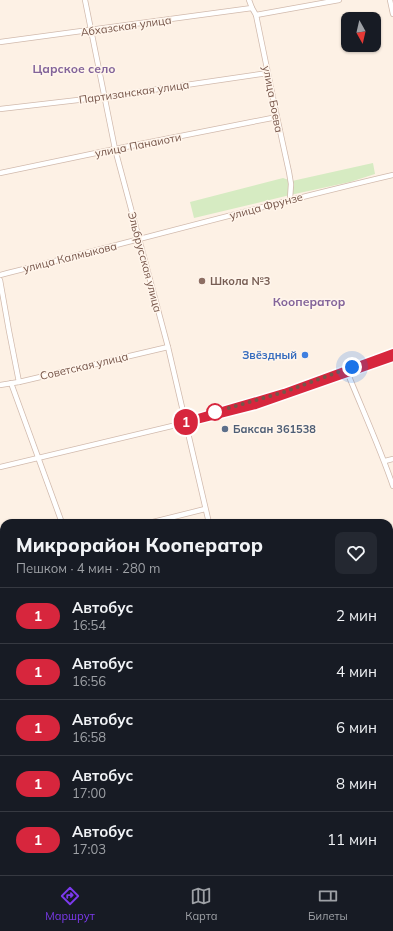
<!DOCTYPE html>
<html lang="ru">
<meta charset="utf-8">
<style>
body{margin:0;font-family:Mulish,sans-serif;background:#242831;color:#f1f3f6;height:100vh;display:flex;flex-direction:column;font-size:15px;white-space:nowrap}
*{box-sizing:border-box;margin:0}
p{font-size:13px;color:#9ea1a6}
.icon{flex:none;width:22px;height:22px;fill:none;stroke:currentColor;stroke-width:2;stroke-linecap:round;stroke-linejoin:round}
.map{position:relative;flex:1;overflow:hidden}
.drawer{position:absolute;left:0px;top:519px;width:393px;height:356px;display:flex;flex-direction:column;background:#171b24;border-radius:12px 12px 0 0;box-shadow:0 1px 3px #0004}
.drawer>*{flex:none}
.badge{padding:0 8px;border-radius:13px;font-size:14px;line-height:26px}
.needle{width:26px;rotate:172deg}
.controls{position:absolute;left:341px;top:12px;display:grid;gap:8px}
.controls a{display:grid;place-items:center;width:40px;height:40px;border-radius:8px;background:#171b24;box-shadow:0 1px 3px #0004;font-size:20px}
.you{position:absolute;width:20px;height:20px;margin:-10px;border:3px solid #fff;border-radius:50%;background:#1a73e8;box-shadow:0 0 0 6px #1a73e833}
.map>.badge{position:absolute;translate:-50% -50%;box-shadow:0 0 0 2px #fff}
.round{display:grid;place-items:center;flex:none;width:42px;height:42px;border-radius:8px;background:#242831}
.summary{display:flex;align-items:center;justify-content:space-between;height:68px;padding:0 16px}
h1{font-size:19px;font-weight:800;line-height:30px}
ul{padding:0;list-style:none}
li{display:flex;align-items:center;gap:12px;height:56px;padding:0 16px;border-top:1px solid #363941}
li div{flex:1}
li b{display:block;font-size:15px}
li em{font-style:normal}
li .badge{min-width:44px;font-weight:700;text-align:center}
.menu{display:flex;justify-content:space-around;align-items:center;height:56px;border-top:1px solid #363941;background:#171b24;font-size:11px;color:#9ea1a6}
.menu a{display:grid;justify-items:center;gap:2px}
.menu .selected{color:#7c3aed}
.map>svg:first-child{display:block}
.green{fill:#d6ebc2}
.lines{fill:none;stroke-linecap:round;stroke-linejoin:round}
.minor-casing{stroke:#d1baad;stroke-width:6}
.minor{stroke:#fff;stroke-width:4.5}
.line-casing{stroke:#fff;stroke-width:9}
.line{stroke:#d7263d;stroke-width:6}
.walk{stroke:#765549;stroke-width:4;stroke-dasharray:0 7.2}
.education-dot{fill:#8d6e63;stroke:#fff5eb;stroke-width:1.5}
.shop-dot{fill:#3f7fe0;stroke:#fff5eb;stroke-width:1.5}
.stop-dot{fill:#fff;stroke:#d7263d;stroke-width:2}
.service-dot{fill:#5c6f8a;stroke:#fff5eb;stroke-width:1.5}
.labels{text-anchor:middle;stroke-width:3;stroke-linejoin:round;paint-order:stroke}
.street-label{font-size:11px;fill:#765549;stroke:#fff5eb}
.education-label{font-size:11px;font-weight:bold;fill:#785e54;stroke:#fff5eb;text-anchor:start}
.shop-label{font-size:11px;font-weight:bold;fill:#366cbe;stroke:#fff5eb;text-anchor:end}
.service-label{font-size:11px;font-weight:bold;fill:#4e5e75;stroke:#fff5eb;text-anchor:start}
.neighbourhood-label{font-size:12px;font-weight:bold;fill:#83649a;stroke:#fff5eb}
</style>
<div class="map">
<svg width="393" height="875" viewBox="0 0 393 875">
<rect width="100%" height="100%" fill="#fdf1e5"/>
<polygon class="green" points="373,163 375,174 350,182 290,195 194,218 190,202 283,178 292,181"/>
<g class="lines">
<g class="minor-casing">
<g id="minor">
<polyline points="85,0 115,149 168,347 209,523"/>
<polyline points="249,0 252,8 256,15 277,117 289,172 291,184 290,199"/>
<polyline points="390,0 393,14"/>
<polyline points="256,15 339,0"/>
<polyline points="0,42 252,8"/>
<polyline points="0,109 104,97 268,73"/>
<polyline points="0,173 115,149 277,117"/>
<path d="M0 275C131 242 261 206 393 175"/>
<polyline points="0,280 9,331 19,382"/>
<path d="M348 374C363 411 380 448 393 486"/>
<polyline points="11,383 62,523"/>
<polyline points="0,385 19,382 168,347"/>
<polyline points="189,421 284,392 393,352"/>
<polyline points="385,461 393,459"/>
<polyline points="0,467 256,406 393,358"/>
<polyline points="149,523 205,509"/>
<polyline points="0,559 4,558"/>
<polyline points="0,663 4,662"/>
<polyline points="389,717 393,716"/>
<polyline points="0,746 4,745"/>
<polyline points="389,772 393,770"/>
<polyline points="389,826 393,825"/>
<polyline points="0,827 4,825"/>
<polyline points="307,871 308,875"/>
<polyline points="191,875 201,871"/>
</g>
</g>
<use href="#minor" class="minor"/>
</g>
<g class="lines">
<g class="line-casing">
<polyline id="line" points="393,352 284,392 195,418 185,422 196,421 256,406 393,358"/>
</g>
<use href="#line" class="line"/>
<polyline class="walk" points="215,412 284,392 352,367"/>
</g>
<circle class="education-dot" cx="202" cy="281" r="4"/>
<circle class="shop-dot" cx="305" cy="355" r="4"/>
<circle class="stop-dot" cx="215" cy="412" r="8"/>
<circle class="service-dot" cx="225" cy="429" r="4"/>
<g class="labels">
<g class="street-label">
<text transform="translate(126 26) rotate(-8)" y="4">Абхазская улица</text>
<text transform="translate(134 92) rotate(-8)" y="4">Партизанская улица</text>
<text transform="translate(273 99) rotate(79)" y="4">улица Боева</text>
<text transform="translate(138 145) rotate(-11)" y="4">улица Панаиоти</text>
<text transform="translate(266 206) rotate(-15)" y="4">улица Фрунзе</text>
<text transform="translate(70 257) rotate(-14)" y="4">улица Калмыкова</text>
<text transform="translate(145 262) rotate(75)" y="4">Эльбрусская улица</text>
<text transform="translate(84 366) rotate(-13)" y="4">Советская улица</text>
</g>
<g class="education-label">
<text x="210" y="285">Школа №3</text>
</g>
<g class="shop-label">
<text x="297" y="359">Звёздный</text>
</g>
<g class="service-label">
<text x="233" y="433">Баксан 361538</text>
</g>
<g class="neighbourhood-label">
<text x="74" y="73">Царское село</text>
<text x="309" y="306">Кооператор</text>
</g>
</g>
</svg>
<div class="controls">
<a><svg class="needle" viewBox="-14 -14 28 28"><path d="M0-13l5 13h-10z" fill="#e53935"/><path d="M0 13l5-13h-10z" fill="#9ea1a6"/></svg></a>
</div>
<div class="you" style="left:352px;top:367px"></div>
<b class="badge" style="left:186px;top:422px;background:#d7263d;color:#fff">1</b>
<section class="drawer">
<div class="summary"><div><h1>Микрорайон Кооператор</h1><p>Пешком · 4 мин · 280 m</p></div><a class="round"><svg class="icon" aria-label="heart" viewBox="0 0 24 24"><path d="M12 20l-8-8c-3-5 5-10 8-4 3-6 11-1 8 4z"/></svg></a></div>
<ul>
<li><span class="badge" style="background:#d7263d;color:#fff">1</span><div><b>Автобус</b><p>16:54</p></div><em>2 мин</em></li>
<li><span class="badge" style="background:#d7263d;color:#fff">1</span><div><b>Автобус</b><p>16:56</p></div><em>4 мин</em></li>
<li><span class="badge" style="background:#d7263d;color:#fff">1</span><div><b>Автобус</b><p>16:58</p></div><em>6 мин</em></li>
<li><span class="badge" style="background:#d7263d;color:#fff">1</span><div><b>Автобус</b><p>17:00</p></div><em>8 мин</em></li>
<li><span class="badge" style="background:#d7263d;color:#fff">1</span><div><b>Автобус</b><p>17:03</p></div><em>11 мин</em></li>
</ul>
</section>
</div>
<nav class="menu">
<a class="selected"><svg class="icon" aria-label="directions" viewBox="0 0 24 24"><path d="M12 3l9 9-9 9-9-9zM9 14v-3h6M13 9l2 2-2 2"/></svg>Маршрут</a>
<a><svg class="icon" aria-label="map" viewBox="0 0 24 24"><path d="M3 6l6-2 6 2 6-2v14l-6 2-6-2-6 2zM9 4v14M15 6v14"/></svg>Карта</a>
<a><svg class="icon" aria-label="tickets" viewBox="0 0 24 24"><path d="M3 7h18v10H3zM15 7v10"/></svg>Билеты</a>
</nav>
